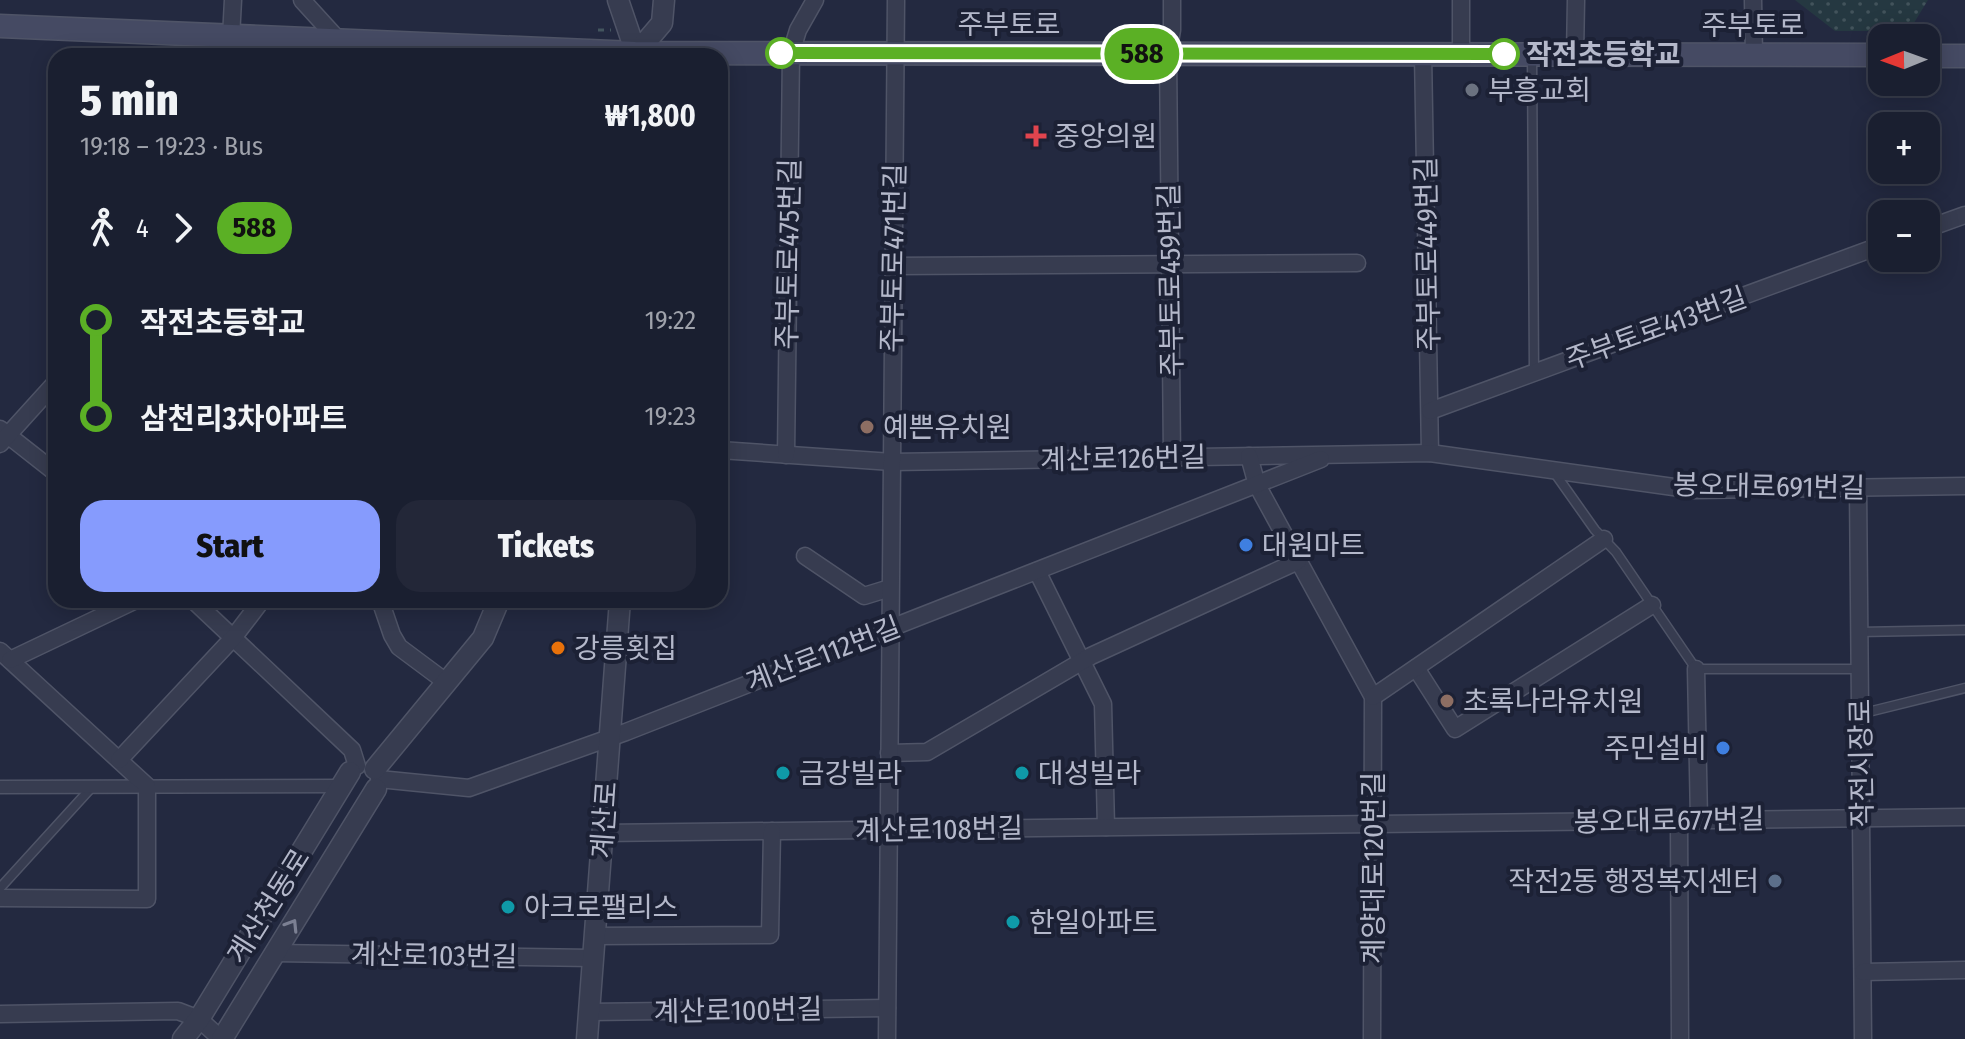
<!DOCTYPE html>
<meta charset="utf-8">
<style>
body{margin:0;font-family:"Fira Sans Condensed","Noto Sans KR",sans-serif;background:#232738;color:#f1f3f6;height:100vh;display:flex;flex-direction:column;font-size:30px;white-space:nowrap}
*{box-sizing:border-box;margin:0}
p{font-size:26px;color:#9fa2ab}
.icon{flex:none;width:44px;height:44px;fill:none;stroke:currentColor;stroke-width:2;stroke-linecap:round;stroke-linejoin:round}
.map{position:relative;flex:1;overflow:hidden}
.drawer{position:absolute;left:48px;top:48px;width:680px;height:560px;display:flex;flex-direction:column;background:#1a1f30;border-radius:24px;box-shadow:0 4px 20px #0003,0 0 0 2px #383d4c}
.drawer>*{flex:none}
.badge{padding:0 16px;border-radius:26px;font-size:28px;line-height:52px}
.needle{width:52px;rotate:269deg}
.controls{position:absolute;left:1868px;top:24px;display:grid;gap:16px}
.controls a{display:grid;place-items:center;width:72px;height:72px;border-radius:16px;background:#1a1f30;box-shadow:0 4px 20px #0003,0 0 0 2px #383d4c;font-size:40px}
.map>.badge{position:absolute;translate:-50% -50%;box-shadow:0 0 0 4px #fff}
.legs{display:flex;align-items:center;gap:12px;height:88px;padding:0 32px;font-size:26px}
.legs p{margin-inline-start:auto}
.headline{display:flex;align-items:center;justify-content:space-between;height:136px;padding:0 32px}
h1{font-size:44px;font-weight:800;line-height:60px}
.cta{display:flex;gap:16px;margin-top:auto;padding:16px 32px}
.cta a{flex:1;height:92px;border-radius:24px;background:#869bfd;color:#111;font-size:32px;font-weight:800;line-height:92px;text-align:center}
.cta a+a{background:#232738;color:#f1f3f6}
ul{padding:0 32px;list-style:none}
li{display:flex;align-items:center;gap:28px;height:96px;font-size:30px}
li i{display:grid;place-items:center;width:12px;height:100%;margin:0 10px;background:currentColor}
li i::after{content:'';width:20px;height:20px;margin:-10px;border:6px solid;border-radius:50%;background:#1a1f30}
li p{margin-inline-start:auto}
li:first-child i{background:linear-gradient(#0000 50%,currentColor 0)}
li:last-child i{background:linear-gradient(currentColor 50%,#0000 0)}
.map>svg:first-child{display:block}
.park{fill:url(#park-dots)}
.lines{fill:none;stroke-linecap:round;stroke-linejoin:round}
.service-casing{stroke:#4f5467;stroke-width:11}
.pedestrian-casing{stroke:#4f5467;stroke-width:15}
.minor-casing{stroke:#4f5467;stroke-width:19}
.tertiary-casing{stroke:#4f5467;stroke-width:23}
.secondary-casing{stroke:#4f5467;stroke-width:25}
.path{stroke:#43555e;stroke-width:3;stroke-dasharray:6 6;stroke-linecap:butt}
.service{stroke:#373c50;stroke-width:8}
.pedestrian{stroke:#373c50;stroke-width:12}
.minor{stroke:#373c50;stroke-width:16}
.tertiary{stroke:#373c50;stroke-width:20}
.secondary{stroke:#454a63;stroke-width:22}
.oneway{stroke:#7c8093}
.line-1-casing{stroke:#fff;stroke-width:18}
.line-1{stroke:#5bb025;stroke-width:12}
.stop-1-dot{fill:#fff;stroke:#5bb025;stroke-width:4}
.worship-dot{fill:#6b7280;stroke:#1c2135;stroke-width:3}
.health-dot{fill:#e0444e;stroke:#1c2135;stroke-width:3}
.education-dot{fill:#8d6e63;stroke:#1c2135;stroke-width:3}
.shop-dot{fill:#3f7fe0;stroke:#1c2135;stroke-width:3}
.food-dot{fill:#e8710a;stroke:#1c2135;stroke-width:3}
.culture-dot{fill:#0f9aa8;stroke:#1c2135;stroke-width:3}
.service-dot{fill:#5c6f8a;stroke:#1c2135;stroke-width:3}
.labels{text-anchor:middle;stroke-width:8;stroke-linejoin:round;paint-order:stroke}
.street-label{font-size:28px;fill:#b4b8ca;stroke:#1c2135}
.stop-label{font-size:28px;font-weight:bold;fill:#b4b8ca;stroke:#1c2135;text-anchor:start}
.poi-label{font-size:28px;fill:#b4b8ca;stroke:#1c2135;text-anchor:start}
</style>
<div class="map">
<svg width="1965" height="1039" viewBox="0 0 1965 1039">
<defs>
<pattern id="park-dots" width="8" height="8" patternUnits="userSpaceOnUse" patternTransform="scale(2)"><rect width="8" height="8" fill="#253841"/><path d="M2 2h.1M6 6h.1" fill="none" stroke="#42535b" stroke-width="1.8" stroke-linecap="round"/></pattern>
</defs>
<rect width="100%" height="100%" fill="#232940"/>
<polygon class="park" points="1795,0 1928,0 1909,31 1835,31"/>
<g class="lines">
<g class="service-casing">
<g id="service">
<polyline points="1532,55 1534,373"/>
<polyline points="1554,472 1595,530 1616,552 1696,669 1859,669"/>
<polyline points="1859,632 1965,630"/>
<polyline points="1860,714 1965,688"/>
<polyline points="0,888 92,787"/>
</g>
</g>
<g class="pedestrian-casing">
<polyline id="pedestrian" points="0,787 342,786"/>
</g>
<g class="minor-casing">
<g id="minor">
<polyline points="302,0 353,56"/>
<polyline points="1172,0 1172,30 1168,54 1172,457"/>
<polyline points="1753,0 1754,55"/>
<polyline points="1423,54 1430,453"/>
<polyline points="1461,54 1461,0"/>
<polyline points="1575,55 1576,0"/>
<polyline points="230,56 233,0"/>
<polyline points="1926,229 1965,215"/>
<polyline points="893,266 1357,263"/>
<polyline points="1430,411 1882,245"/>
<polyline points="0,429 56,473"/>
<polyline points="0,444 56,382"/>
<polyline points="720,450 892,462 1430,453 1695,490 1965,486"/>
<polyline points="786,455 791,53 798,30 815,0"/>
<polyline points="1249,456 1257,485 1373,697 1372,1039"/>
<polyline points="1858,487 1863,1039"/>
<polyline points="805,556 864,596 890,588"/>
<polyline points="1037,571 1103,704 1106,827"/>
<polyline points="193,600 352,750 357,766"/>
<polyline points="380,600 392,635 399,647 446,682"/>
<polyline points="0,651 147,786 147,899 0,898"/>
<polyline points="10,660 136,600"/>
<polyline points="1416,668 1455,729 1652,605"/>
<polyline points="1696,669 1699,820"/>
<polyline points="1373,697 1604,539"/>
<polyline points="889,753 927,752 1091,656 1298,561"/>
<polyline points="119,760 233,638 262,600"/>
<polyline points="379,779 469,788 626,732 1321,459"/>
<polyline points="1679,820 1680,1039"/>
<polyline points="603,833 1965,817"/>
<polyline points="595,936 770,935 772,831"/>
<polyline points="275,953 593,958"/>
<polyline points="1863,972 1965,970"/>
<polyline points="589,1012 887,1008"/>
<polyline points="0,1014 178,1011 199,1019 221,1039"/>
<polyline points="887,1039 896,0"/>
</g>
</g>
<g class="tertiary-casing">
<g id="tertiary">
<polyline points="618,0 637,56"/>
<polyline points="634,56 662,23 664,0"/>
<polyline points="375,769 483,638 499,600"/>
<polyline points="183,1039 199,1019 350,772"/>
<polyline points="222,1039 376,789"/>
<polyline points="587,1039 620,600"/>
</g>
</g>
<g class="secondary-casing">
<g id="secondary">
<polyline points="0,26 635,53 1882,55"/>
<polyline points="1926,56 1965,56"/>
</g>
</g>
<polyline class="path" points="598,30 611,30"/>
<use href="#service" class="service"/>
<use href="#pedestrian" class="pedestrian"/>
<use href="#minor" class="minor"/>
<use href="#tertiary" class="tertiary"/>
<use href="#secondary" class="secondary"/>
</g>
<defs><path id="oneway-chevron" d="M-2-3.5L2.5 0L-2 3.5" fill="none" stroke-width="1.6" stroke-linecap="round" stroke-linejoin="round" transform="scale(2)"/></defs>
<use class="oneway" href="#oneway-chevron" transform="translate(292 925) rotate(-58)"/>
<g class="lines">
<g class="line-1-casing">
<polyline id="line-1" points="781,53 1504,54"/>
</g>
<use href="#line-1" class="line-1"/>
</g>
<g class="stop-1-dot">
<circle cx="781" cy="53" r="14"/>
<circle cx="1504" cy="54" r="14"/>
</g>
<circle class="worship-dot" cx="1472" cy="90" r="8"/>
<path class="health-dot" d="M1032 124h8v8h8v8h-8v8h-8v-8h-8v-8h8z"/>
<g class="education-dot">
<circle cx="867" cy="427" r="8"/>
<circle cx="1447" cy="701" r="8"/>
</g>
<g class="shop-dot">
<circle cx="1246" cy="545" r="8"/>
<circle cx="1723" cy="748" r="8"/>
</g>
<circle class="food-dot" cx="558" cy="648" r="8"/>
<g class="culture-dot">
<circle cx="783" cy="773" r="8"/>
<circle cx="1022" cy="773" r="8"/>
<circle cx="508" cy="907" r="8"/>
<circle cx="1013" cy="922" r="8"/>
</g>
<circle class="service-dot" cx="1775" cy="881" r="8"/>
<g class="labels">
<g class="street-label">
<text x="1009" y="34">주부토로</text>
<text x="1753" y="35">주부토로</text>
<text transform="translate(788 254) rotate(-89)" y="10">주부토로475번길</text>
<text transform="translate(1427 254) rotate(-91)" y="10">주부토로449번길</text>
<text transform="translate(893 258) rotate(-89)" y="10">주부토로471번길</text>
<text transform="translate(1170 280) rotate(-91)" y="10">주부토로459번길</text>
<text transform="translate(1656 328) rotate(-20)" y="10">주부토로413번길</text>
<text transform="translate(1123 458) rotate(-1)" y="10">계산로126번길</text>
<text transform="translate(1769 486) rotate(1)" y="10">봉오대로691번길</text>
<text transform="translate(823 654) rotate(-21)" y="10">계산로112번길</text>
<text transform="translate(1861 763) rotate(-91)" y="10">작전시장로</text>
<text transform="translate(604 820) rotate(-86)" y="10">계산로</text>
<text transform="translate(1669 820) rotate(-1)" y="10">봉오대로677번길</text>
<text transform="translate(939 829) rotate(-1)" y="10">계산로108번길</text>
<text transform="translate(1373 868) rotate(-90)" y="10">계양대로120번길</text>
<text transform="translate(268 906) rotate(-58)" y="10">계산천동로</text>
<text transform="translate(434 955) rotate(1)" y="10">계산로103번길</text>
<text transform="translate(738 1010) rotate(-1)" y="10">계산로100번길</text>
</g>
<g class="stop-label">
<text x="1526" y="64">작전초등학교</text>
</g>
<g class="poi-label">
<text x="1488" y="100">부흥교회</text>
<text x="1054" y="146">중앙의원</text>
<text x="883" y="437">예쁜유치원</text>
<text x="1262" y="555">대원마트</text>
<text x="574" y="658">강릉횟집</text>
<text x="1463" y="711">초록나라유치원</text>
<text x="1707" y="758" text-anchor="end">주민설비</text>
<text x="799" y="783">금강빌라</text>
<text x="1038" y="783">대성빌라</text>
<text x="1759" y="891" text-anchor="end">작전2동 행정복지센터</text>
<text x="524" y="917">아크로팰리스</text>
<text x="1029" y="932">한일아파트</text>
</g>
</g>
</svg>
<div class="controls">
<a><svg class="needle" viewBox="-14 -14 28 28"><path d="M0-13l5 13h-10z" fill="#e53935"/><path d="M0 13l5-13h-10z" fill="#9fa2ab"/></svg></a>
<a>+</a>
<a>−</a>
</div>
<b class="badge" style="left:1142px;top:54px;background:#5bb025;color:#111">588</b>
<section class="drawer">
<div class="headline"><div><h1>5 min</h1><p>19:18 – 19:23 · Bus</p></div><b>₩1,800</b></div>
<div class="legs"><svg class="icon" aria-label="walk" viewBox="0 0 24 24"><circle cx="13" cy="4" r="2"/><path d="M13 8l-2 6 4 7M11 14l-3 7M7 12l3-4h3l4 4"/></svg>4<svg class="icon" aria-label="forward" viewBox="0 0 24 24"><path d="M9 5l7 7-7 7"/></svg><b class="badge" style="background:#5bb025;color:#111">588</b></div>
<ul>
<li><i style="color:#5bb025"></i><b>작전초등학교</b><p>19:22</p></li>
<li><i style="color:#5bb025"></i><b>삼천리3차아파트</b><p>19:23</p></li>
</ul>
<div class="cta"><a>Start</a><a>Tickets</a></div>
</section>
</div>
